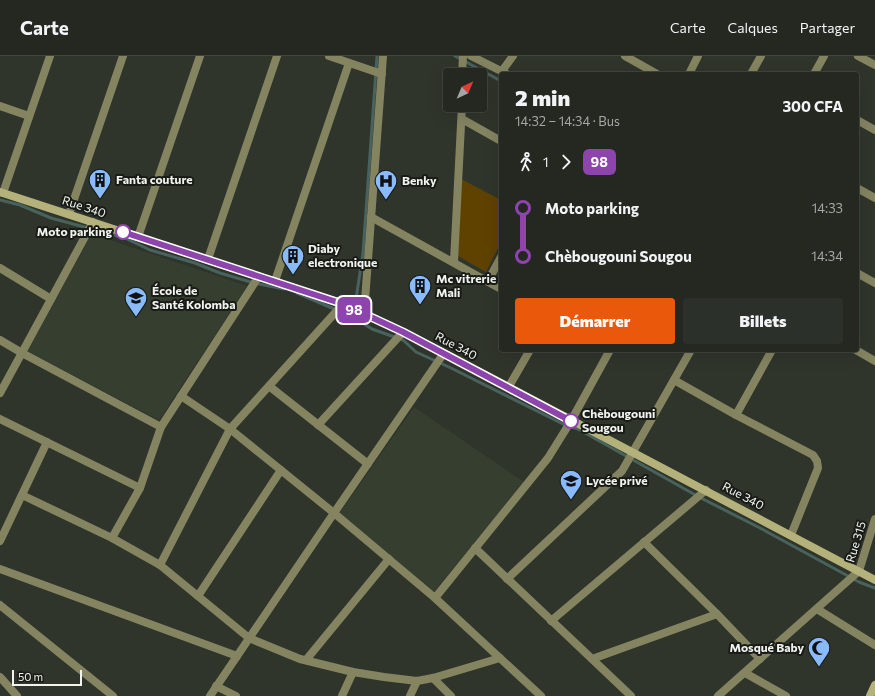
<!DOCTYPE html>
<html lang="fr">
<meta charset="utf-8">
<style>
body{margin:0;font-family:Commissioner,sans-serif;background:#2c302a;color:#f1f3f6;height:100vh;display:flex;flex-direction:column;font-size:15px;white-space:nowrap}
*{box-sizing:border-box;margin:0}
p{font-size:13px;color:#a3a6a5}
.icon{flex:none;width:22px;height:22px;fill:none;stroke:currentColor;stroke-width:2;stroke-linecap:round;stroke-linejoin:round}
.map{position:relative;flex:1;overflow:hidden}
.drawer{position:absolute;left:499px;top:16px;width:360px;height:280px;display:flex;flex-direction:column;background:#242821;border-radius:4px;box-shadow:0 4px 16px #0002,0 0 0 1px #41443f}
.drawer>*{flex:none}
.badge{padding:0 8px;border-radius:6px;font-size:14px;line-height:26px}
.needle{width:26px;rotate:44deg}
.buttons{position:absolute;left:443px;top:12px;display:grid;gap:8px}
.buttons a{display:grid;place-items:center;width:44px;height:44px;border-radius:4px;background:#242821;box-shadow:0 4px 16px #0002,0 0 0 1px #41443f;font-size:20px}
.scale{position:absolute;left:12px;bottom:10px;width:70px;box-sizing:border-box;padding-left:4px;border:2px solid #f1f4ee;border-top:0;font-size:11px;line-height:14px;white-space:nowrap;color:#f1f4ee;-webkit-text-stroke:3px #191b17;paint-order:stroke}
.map>.badge{position:absolute;translate:-50% -50%;box-shadow:0 0 0 2px #fff}
.legs{display:flex;align-items:center;gap:6px;height:44px;padding:0 16px;font-size:13px}
.legs p{margin-inline-start:auto}
.head{display:flex;align-items:center;justify-content:space-between;height:68px;padding:0 16px}
h1{font-size:22px;font-weight:800;line-height:30px}
.button{display:flex;gap:8px;margin-top:auto;padding:8px 16px}
.button a{flex:1;height:46px;border-radius:4px;background:#ea580c;color:#fff;font-size:16px;font-weight:800;line-height:46px;text-align:center}
.button a+a{background:#2c302a;color:#f1f3f6}
ul{padding:0 16px;list-style:none}
li{display:flex;align-items:center;gap:14px;height:48px;font-size:15px}
li i{display:grid;place-items:center;width:6px;height:100%;margin:0 5px;background:currentColor}
li i::after{content:'';width:10px;height:10px;margin:-5px;border:3px solid;border-radius:50%;background:#242821}
li p{margin-inline-start:auto}
li:first-child i{background:linear-gradient(#0000 50%,currentColor 0)}
li:last-child i{background:linear-gradient(currentColor 50%,#0000 0)}
header{display:flex;align-items:center;gap:24px;box-sizing:border-box;height:56px;padding:0 20px;background:#242821;border-bottom:1px solid #41443f}
header strong{font-size:19px}
nav{display:flex;gap:22px;margin-inline-start:auto;font-size:14px}
.map>svg:first-child{display:block}
.built{fill:#363e2f}
.green{fill:#5f4200}
.lines{fill:none;stroke-linecap:round;stroke-linejoin:round}
.stream{stroke:#48635d;stroke-width:3}
.street{stroke:#858461;stroke-width:8}
.secondary{stroke:#b4b27a;stroke-width:8}
.line-1-casing{stroke:#fff;stroke-width:9}
.line-1{stroke:#8e44ad;stroke-width:6}
.stop-1-dot{fill:#fff;stroke:#8e44ad;stroke-width:2}
.labels{text-anchor:middle;stroke-width:4;stroke-linejoin:round;paint-order:stroke}
.poi-label{font-size:12px;font-weight:bold;fill:#f1f4ee;stroke:#191b17;text-anchor:start}
.street-label{font-size:12px;fill:#f1f4ee;stroke:#191b17}
.stop-label{font-size:12px;font-weight:bold;fill:#f1f4ee;stroke:#191b17;text-anchor:end}
</style>
<header>
<strong>Carte</strong>
<nav><a>Carte</a><a>Calques</a><a>Partager</a></nav>
</header>
<div class="map">
<svg width="875" height="640" viewBox="0 0 875 640">
<rect width="100%" height="100%" fill="#30352c"/>
<g class="built">
<polygon points="92,178 247,230 159,364 27,295"/>
<polygon points="414,351 524,426 432,538 339,458"/>
</g>
<polygon class="green" points="461,123 501,144 501,186 486,216 458,200"/>
<g class="lines">
<g class="stream">
<polyline points="455,0 501,25"/>
<polyline points="0,144 20,149 51,162 125,182 150,194 195,207 220,217 254,227 284,233"/>
<polyline points="297,237 353,261 372,273 403,284 416,296 451,312 563,368 578,373 699,441 760,472 859,526 875,532"/>
<polyline points="356,243 363,197 377,0"/>
</g>
<g class="street">
<polyline points="329,0 382,18"/>
<polyline points="471,0 507,18"/>
<polyline points="625,0 657,18"/>
<polyline points="858,0 875,9"/>
<polyline points="502,15 513,0"/>
<polyline points="689,18 698,0"/>
<polyline points="751,18 761,0"/>
<polyline points="814,18 824,0"/>
<polyline points="462,19 463,0"/>
<polyline points="0,50 29,60"/>
<polyline points="462,63 501,85"/>
<polyline points="857,64 875,74"/>
<polyline points="857,132 875,142"/>
<polyline points="3,137 50,0"/>
<polyline points="69,158 123,0"/>
<polyline points="371,161 501,233"/>
<polyline points="138,181 200,0"/>
<polyline points="208,203 277,0"/>
<polyline points="454,206 462,49"/>
<polyline points="0,212 51,243"/>
<polyline points="857,217 875,227"/>
<polyline points="275,225 349,7"/>
<polyline points="488,225 501,201"/>
<polyline points="364,258 383,0"/>
<polyline points="0,284 22,297 161,371"/>
<polyline points="856,294 875,305"/>
<polyline points="674,324 736,359 813,399 817,405 818,412 791,479"/>
<polyline points="269,330 368,408"/>
<polyline points="508,332 530,294"/>
<polyline points="0,337 93,166"/>
<polyline points="181,340 230,373 334,457 435,542 541,640"/>
<polyline points="736,359 772,294"/>
<polyline points="0,363 140,432"/>
<polyline points="318,369 403,276"/>
<polyline points="22,439 112,482 160,509 249,582 300,603 353,616 384,621 417,625 433,622 500,602"/>
<polyline points="112,482 140,432 161,371 259,220"/>
<polyline points="0,485 47,386"/>
<polyline points="644,486 717,558 760,603"/>
<polyline points="475,492 631,640"/>
<polyline points="160,509 230,373 343,248"/>
<polyline points="0,513 237,600"/>
<polyline points="507,523 622,415 691,294"/>
<polyline points="198,540 281,414"/>
<polyline points="435,542 548,402 571,365 610,294"/>
<polyline points="0,549 113,640"/>
<polyline points="817,553 875,589"/>
<polyline points="551,565 706,434"/>
<polyline points="592,603 717,558"/>
<polyline points="306,604 389,503"/>
<polyline points="745,617 786,640"/>
<polyline points="0,621 17,640"/>
<polyline points="433,622 451,640"/>
<polyline points="216,630 236,640"/>
<polyline points="210,640 334,457 444,297"/>
<polyline points="342,640 353,616"/>
<polyline points="410,640 417,625"/>
<polyline points="718,640 859,515 875,463"/>
</g>
<g class="secondary">
<polyline points="0,136 343,248 403,276 444,297 875,524"/>
<polyline points="870,640 875,629"/>
</g>
</g>
<g class="lines">
<g class="line-1-casing">
<polyline id="line-1" points="123,176 343,248 403,276 571,365"/>
</g>
<use href="#line-1" class="line-1"/>
</g>
<defs>
<g id="building-pin" transform="scale(1.15)"><path d="M0 17L-7.5 6A9.5 9.5 0 1 1 7.5 6Z" fill="#88bafc" stroke="#191b17"/><path d="M-4-6H4V6H1V3H-1V6H-4ZM-2.5-4.3h1.7v1.8h-1.7ZM.8-4.3h1.7v1.8H.8ZM-2.5-1h1.7V.8h-1.7ZM.8-1h1.7V.8H.8Z" fill="#111"/></g>
<g id="hospital-pin" transform="scale(1.15)"><path d="M0 17L-7.5 6A9.5 9.5 0 1 1 7.5 6Z" fill="#88bafc" stroke="#191b17"/><path d="M-5-5h3v3.5h4V-5h3V5h-3V1.5h-4V5h-3Z" fill="#111"/></g>
<g id="school-pin" transform="scale(1.15)"><path d="M0 17L-7.5 6A9.5 9.5 0 1 1 7.5 6Z" fill="#88bafc" stroke="#191b17"/><path d="M0-5L7-2L0 1L-7-2ZM-4 1L0 2.5L4 1V4Q0 6-4 4Z" fill="#111"/></g>
<g id="mosque-pin" transform="scale(1.15)"><path d="M0 17L-7.5 6A9.5 9.5 0 1 1 7.5 6Z" fill="#88bafc" stroke="#191b17"/><path d="M3.5-4.9A6 6 0 1 0 3.5 4.9A5 5 0 1 1 3.5-4.9Z" fill="#111"/></g>
</defs>
<g fill-rule="evenodd">
<use href="#building-pin" x="100" y="124"/>
<use href="#hospital-pin" x="386" y="125"/>
<use href="#building-pin" x="293" y="200"/>
<use href="#building-pin" x="420" y="230"/>
<use href="#school-pin" x="136" y="242"/>
<use href="#school-pin" x="571" y="425"/>
<use href="#mosque-pin" x="819" y="592"/>
</g>
<g class="stop-1-dot">
<circle cx="123" cy="176" r="7"/>
<circle cx="571" cy="365" r="7"/>
</g>
<g class="labels">
<g class="poi-label">
<text x="116" y="128">Fanta couture</text>
<text x="402" y="129">Benky</text>
<text x="308" y="197">Diaby<tspan x="308" dy="14">electronique</tspan></text>
<text x="436" y="227">Mc vitrerie<tspan x="436" dy="14">Mali</tspan></text>
<text x="152" y="239">École de<tspan x="152" dy="14">Santé Kolomba</tspan></text>
<text x="586" y="429">Lycée privé</text>
<text x="804" y="596" text-anchor="end">Mosqué Baby</text>
</g>
<g class="street-label">
<text transform="translate(84 151) rotate(18)" y="4">Rue 340</text>
<text transform="translate(456 290) rotate(28)" y="4">Rue 340</text>
<text transform="translate(743 440) rotate(28)" y="4">Rue 340</text>
<text transform="translate(856 486) rotate(-73)" y="4">Rue 315</text>
</g>
<g class="stop-label">
<text x="112" y="180">Moto parking</text>
<text x="582" y="362" text-anchor="start">Chèbougouni<tspan x="582" dy="14">Sougou</tspan></text>
</g>
</g>
</svg>
<div class="buttons">
<a><svg class="needle" viewBox="-14 -14 28 28"><path d="M0-13l5 13h-10z" fill="#e53935"/><path d="M0 13l5-13h-10z" fill="#a3a6a5"/></svg></a>
</div>
<div class="scale">50 m</div>
<b class="badge" style="left:354px;top:254px;background:#8e44ad;color:#fff">98</b>
<section class="drawer">
<div class="head"><div><h1>2 min</h1><p>14:32 – 14:34 · Bus</p></div><b>300 CFA</b></div>
<div class="legs"><svg class="icon" aria-label="walk" viewBox="0 0 24 24"><circle cx="13" cy="4" r="2"/><path d="M13 8l-2 6 4 7M11 14l-3 7M7 12l3-4h3l4 4"/></svg>1<svg class="icon" aria-label="forward" viewBox="0 0 24 24"><path d="M9 5l7 7-7 7"/></svg><b class="badge" style="background:#8e44ad;color:#fff">98</b></div>
<ul>
<li><i style="color:#8e44ad"></i><b>Moto parking</b><p>14:33</p></li>
<li><i style="color:#8e44ad"></i><b>Chèbougouni Sougou</b><p>14:34</p></li>
</ul>
<div class="button"><a>Démarrer</a><a>Billets</a></div>
</section>
</div>
